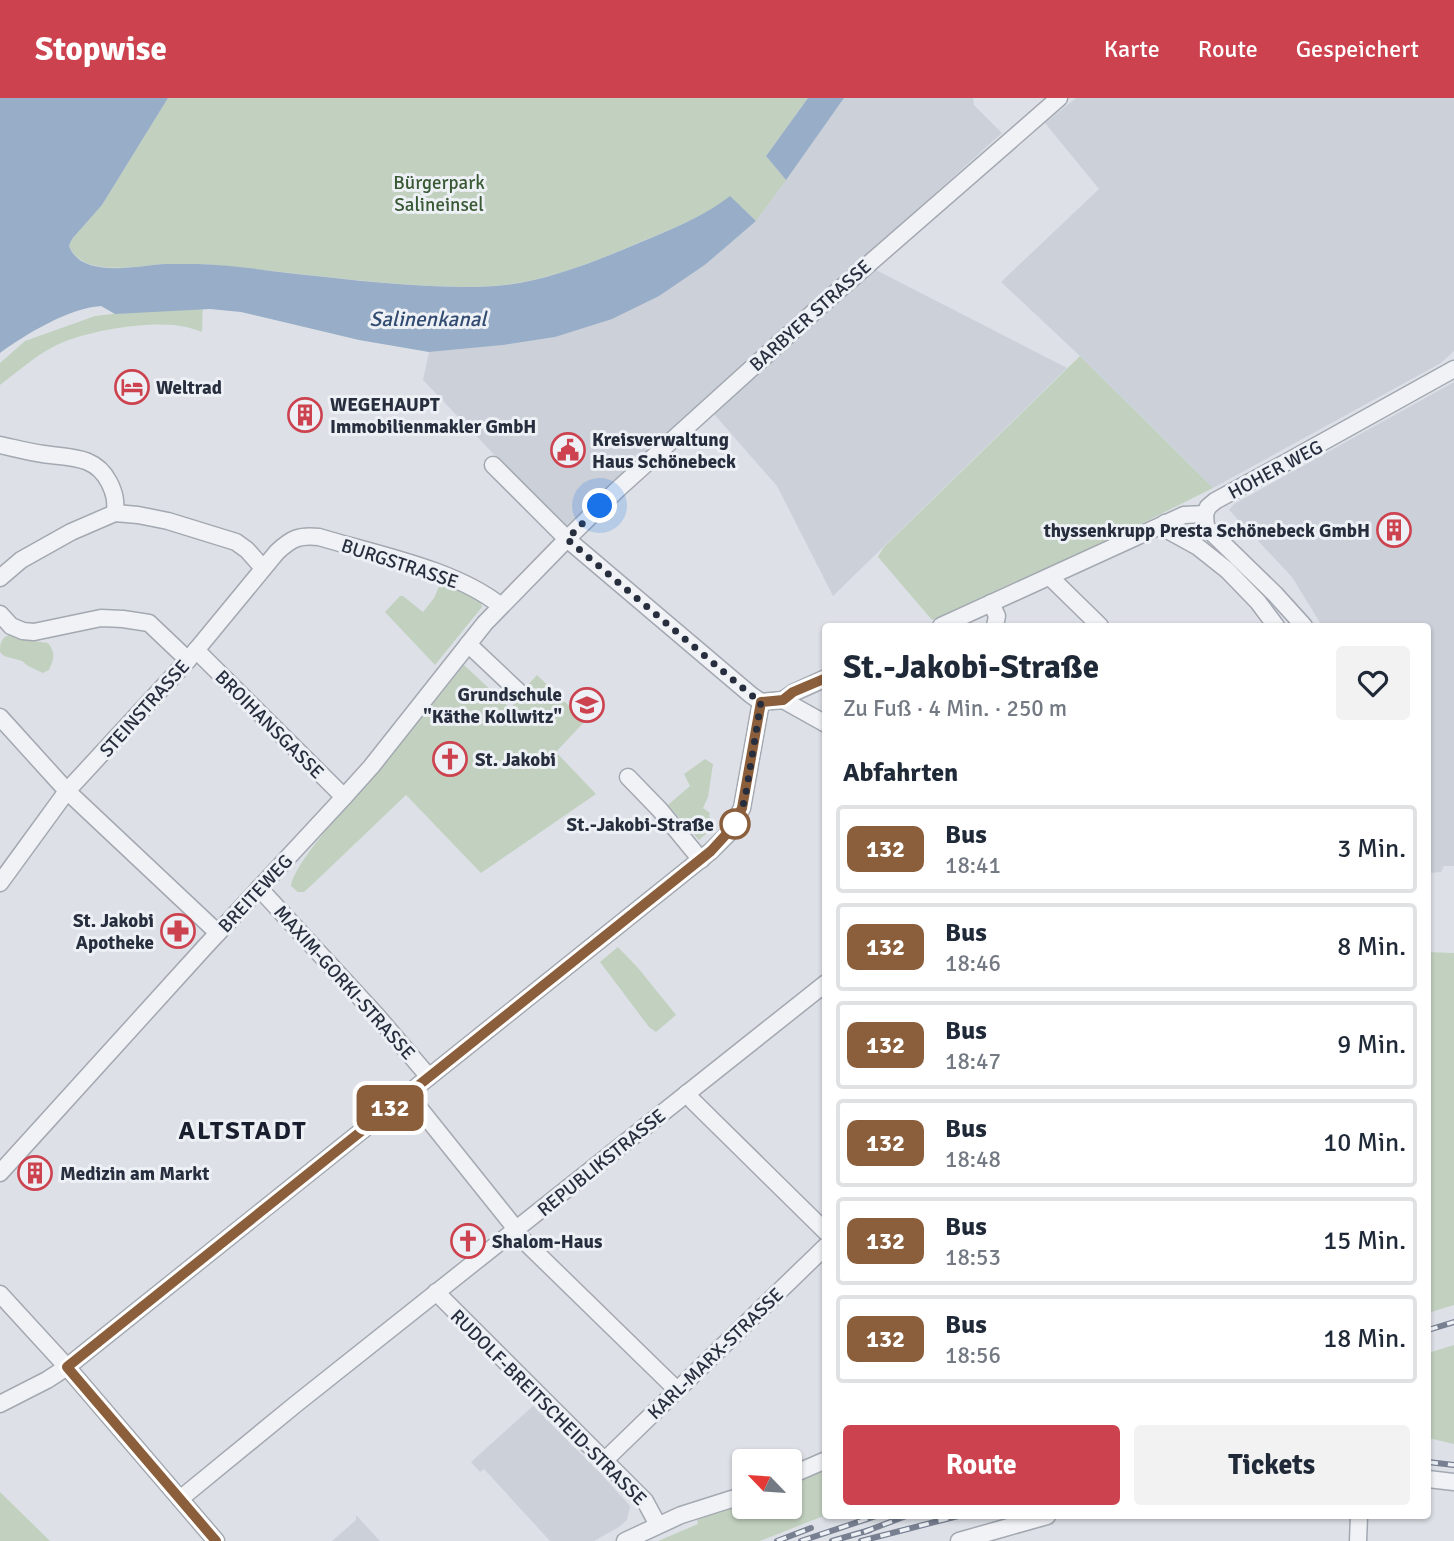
<!DOCTYPE html>
<html lang="de">
<meta charset="utf-8">
<style>
body{margin:0;font-family:Signika,sans-serif;background:#f2f2f3;color:#1f2937;height:100vh;display:flex;flex-direction:column;font-size:26px;white-space:nowrap}
*{box-sizing:border-box;margin:0}
p{font-size:23px;color:#747a83}
.icon{flex:none;width:38px;height:38px;fill:none;stroke:currentColor;stroke-width:2;stroke-linecap:round;stroke-linejoin:round}
.map{position:relative;flex:1;overflow:hidden}
.side{position:absolute;left:822px;top:525px;width:609px;height:896px;display:flex;flex-direction:column;background:#fff;border-radius:7px;box-shadow:0 2px 5px #0004}
.side>*{flex:none}
.badge{padding:0 14px;border-radius:10px;font-size:24px;line-height:46px}
.needle{width:46px;rotate:295deg}
.tools{position:absolute;left:732px;top:1351px;display:grid;gap:14px}
.tools a{display:grid;place-items:center;width:70px;height:70px;border-radius:7px;background:#fff;box-shadow:0 2px 5px #0004;font-size:35px}
.you{position:absolute;width:35px;height:35px;margin:-18px;border:5px solid #fff;border-radius:50%;background:#1a73e8;box-shadow:0 0 0 10px #1a73e833}
.map>.badge{position:absolute;translate:-50% -50%;box-shadow:0 0 0 4px #fff}
h2{padding:0 21px;font-size:26px;line-height:63px}
.round{display:grid;place-items:center;flex:none;width:74px;height:74px;border-radius:7px;background:#f2f2f3}
.head{display:flex;align-items:center;justify-content:space-between;height:119px;padding:0 21px}
h1{font-size:33px;font-weight:800;line-height:52px}
.action{display:flex;gap:14px;margin-top:auto;padding:14px 21px}
.action a{flex:1;height:80px;border-radius:7px;background:#cd424f;color:#fff;font-size:28px;font-weight:800;line-height:80px;text-align:center}
.action a+a{background:#f2f2f3;color:#1f2937}
ul{padding:0;list-style:none}
li{display:flex;align-items:center;gap:21px;height:88px;margin:0 14px 10px;padding:0 7px;border:4px solid #e0e1e3;border-radius:7px}
li div{flex:1}
li b{display:block;font-size:26px}
li em{font-style:normal}
li .badge{min-width:77px;font-weight:700;text-align:center}
header{display:flex;align-items:center;gap:42px;box-sizing:border-box;height:98px;padding:0 35px;background:#cd424f;color:#fff}
header strong{font-size:33px}
nav{display:flex;gap:38px;margin-inline-start:auto;font-size:24px}
.map>svg:first-child{display:block}
.built{fill:#ccd0d9}
.green{fill:#c2d1bf}
.water{fill:#98adc7}
.lines{fill:none;stroke-linecap:round;stroke-linejoin:round}
.minor-casing{stroke:#a3a8b1;stroke-width:19}
.minor{stroke:#f0f2f6;stroke-width:16}
.rail-casing{stroke:#777f91;stroke-width:6}
.rail{stroke:#edf0f5;stroke-width:3.5;stroke-dasharray:10;stroke-linecap:butt}
.line-casing{stroke:#fff;stroke-width:16}
.line{stroke:#8b5e3c;stroke-width:10}
.walk{stroke:#272e3e;stroke-width:7;stroke-dasharray:0 12.6}
.stop-dot{fill:#fff;stroke:#8b5e3c;stroke-width:3.5}
.labels{text-anchor:middle;stroke-width:6;stroke-linejoin:round;paint-order:stroke}
.park-label{font-size:19px;fill:#395934;stroke:#edf0f5}
.street-label{font-size:19px;fill:#272e3e;stroke:#edf0f5}
.poi-label{font-size:19px;font-weight:bold;fill:#272e3e;stroke:#edf0f5;text-anchor:start}
.stop-label{font-size:19px;font-weight:bold;fill:#272e3e;stroke:#edf0f5;text-anchor:end}
.water-label{font-size:21px;font-style:italic;fill:#314b71;stroke:#edf0f5}
.district-label{font-size:26px;font-weight:bold;letter-spacing:2px;fill:#191f2e;stroke:#edf0f5}
</style>
<header>
<strong>Stopwise</strong>
<nav><a>Karte</a><a>Route</a><a>Gespeichert</a></nav>
</header>
<div class="map">
<svg width="1454" height="1443" viewBox="0 0 1454 1443">
<rect width="100%" height="100%" fill="#dde1e7"/>
<g class="built">
<polygon points="844,0 973,0 974,7 1002,35 564,430 423,282 429,254 503,247 555,239 706,166 756,123"/>
<polygon points="1076,0 1454,0 1454,253 1441,265 1213,390 1080,258 1001,184 1099,91 1045,25"/>
<polygon points="874,171 1067,270 833,498 777,388 713,315"/>
<polygon points="1454,284 1454,768 1444,768 1441,774 1428,775 1428,528 1322,528 1292,479 1229,412 1234,406"/>
<polygon points="533,1308 601,1376 630,1408 627,1422 619,1429 594,1443 550,1443 484,1371 480,1374 471,1364"/>
<polygon points="356,1417 380,1443 332,1443 356,1422"/>
</g>
<g class="green">
<path d="M168 0H808L766 58 786 82 756 123 730 99C702 119 672 131 640 144 599 162 550 182 504 187 480 190 455 189 430 188 377 185 325 179 272 173 248 171 223 167 198 166 188 166 177 166 166 166 139 167 83 181 69 148L72 141 102 107Z"/>
<path d="M203 205 202 234C197 232 191 230 186 229 154 221 81 233 53 249 34 259 17 274 0 287V265L25 243 95 218Z"/>
<polygon points="1080,258 1213,390 1125,434 932,522 878,459 883,450"/>
<polygon points="441,484 481,504 482,509 435,567 385,514 400,498 403,498 423,514 434,500"/>
<path d="M11 536 26 542 48 545C56 555 54 561 49 572L43 575 28 568 22 563 4 558 0 554C0 544 1 540 11 536Z"/>
<path d="M464 567 510 610 524 597 523 592 537 577 585 623 556 654 596 696 481 775 406 697 316 783 304 794H298L291 788C295 761 362 692 382 668 410 635 437 601 464 567Z"/>
<polygon points="705,661 713,666 708,699 703,710 710,715 709,718 715,728 699,742 668,707 690,688 684,676"/>
<polygon points="618,849 639,871 676,917 656,934 649,929 600,864"/>
<polygon points="1428,854 1454,855 1454,1207 1428,1215"/>
<polygon points="1454,1247 1454,1346 1428,1340 1428,1255"/>
<polygon points="826,1369 826,1417 760,1443 658,1443 698,1426 697,1422 744,1403 744,1409 789,1409 789,1385"/>
<polygon points="0,1394 50,1443 0,1443"/>
</g>
<g class="water">
<path d="M0 0H168L102 107 72 141 69 148C82 182 139 167 166 166 177 166 188 166 198 166 228 167 258 171 288 175 335 180 383 186 430 188 455 189 480 190 505 187 550 182 599 162 641 144 672 131 703 119 730 98L756 123 706 166 659 198 612 221 555 239 503 247 429 254 359 242 241 214 210 211 115 216 101 208C69 210 26 236 0 255Z"/>
<polygon points="808,0 844,0 786,82 766,58"/>
</g>
<g class="lines">
<g class="minor-casing">
<g id="minor">
<path d="M0 347C14 350 29 354 43 356 70 360 95 357 109 384 115 396 116 403 115 415"/>
<polyline points="493,367 567,441 751,597 761,604"/>
<polyline points="1205,416 1208,409 1215,403 1285,365 1454,271"/>
<polyline points="1205,416 1206,429 1275,496 1304,528"/>
<polyline points="1165,425 1169,433 1198,449 1227,472 1258,504 1276,528"/>
<polyline points="1050,479 1100,528"/>
<polyline points="0,480 21,462 71,434 115,415 138,417 168,423 236,444 247,452 263,470"/>
<polyline points="991,505 997,518 995,528"/>
<polyline points="0,516 11,528 23,533 34,534 101,520 123,521 149,525 188,562"/>
<polyline points="941,528 1184,417 1205,416"/>
<polyline points="468,546 520,595"/>
<polyline points="196,552 344,699"/>
<polyline points="783,602 826,626"/>
<polyline points="761,604 783,602 793,595 826,580"/>
<polyline points="0,619 67,693 218,835"/>
<polyline points="628,679 660,712 701,762"/>
<path d="M0 785 67 693 188 562 277 454C292 440 299 437 319 439 375 456 455 471 501 508"/>
<polyline points="259,790 378,919 429,979"/>
<polyline points="687,995 693,1003 826,1134"/>
<polyline points="408,996 516,1131"/>
<polyline points="0,1075 204,850 344,699 371,669 485,525 567,441 617,392 816,212 1059,0"/>
<polyline points="514,1133 677,1292"/>
<polyline points="436,1194 645,1403 658,1427"/>
<polyline points="0,1196 67,1269 216,1443"/>
<polyline points="0,1306 47,1282 67,1269 711,753 728,736 742,710 761,604"/>
<polyline points="605,1362 826,1148"/>
<polyline points="789,1378 826,1362"/>
<polyline points="1428,1381 1454,1384"/>
<polyline points="180,1401 296,1306 826,885"/>
<polyline points="625,1443 681,1417 744,1397"/>
<polyline points="959,1443 1047,1418"/>
<polyline points="1358,1443 1359,1418"/>
</g>
</g>
<use href="#minor" class="minor"/>
<g class="rail-casing">
<g id="rail">
<polyline points="1428,1232 1454,1224"/>
<polyline points="1428,1364 1454,1367"/>
<polyline points="864,1434 906,1418"/>
<polyline points="777,1443 811,1430"/>
<polyline points="801,1443 876,1418"/>
<polyline points="832,1443 870,1432"/>
<polyline points="861,1443 958,1418"/>
</g>
</g>
<use href="#rail" class="rail"/>
</g>
<g class="lines">
<g class="line-casing">
<polyline id="line" points="216,1443 67,1269 711,753 732,730 742,710 761,604 783,602 793,594 826,580"/>
</g>
<use href="#line" class="line"/>
<polyline class="walk" points="600,408 567,441 751,597 761,604 745,701 739,719 734,727 735,726"/>
</g>
<defs>
<g id="hotel-ring" transform="scale(1.75)"><circle r="9.5" fill="#edf0f5" stroke="#cd424f" stroke-width="1.5"/><path d="M-6-4.5h1.5V1H6V5H4.5V3h-9V5H-6ZM-4 0a1.8 1.8 0 1 1 3.6 0ZM.5 0V-2.5h3Q6-2.5 6 0Z" fill="#cd424f"/></g>
<g id="building-ring" transform="scale(1.75)"><circle r="9.5" fill="#edf0f5" stroke="#cd424f" stroke-width="1.5"/><path d="M-4-6H4V6H1V3H-1V6H-4ZM-2.5-4.3h1.7v1.8h-1.7ZM.8-4.3h1.7v1.8H.8ZM-2.5-1h1.7V.8h-1.7ZM.8-1h1.7V.8H.8Z" fill="#cd424f"/></g>
<g id="civic-ring" transform="scale(1.75)"><circle r="9.5" fill="#edf0f5" stroke="#cd424f" stroke-width="1.5"/><path d="M-.6-6.5H3V-4.5H.6V-3L4-1V1h2V6H-6V1h2V-1L-.6-3ZM-1.2 2.5V6h2.4V2.5Z" fill="#cd424f"/></g>
<g id="school-ring" transform="scale(1.75)"><circle r="9.5" fill="#edf0f5" stroke="#cd424f" stroke-width="1.5"/><path d="M0-5L7-2L0 1L-7-2ZM-4 1L0 2.5L4 1V4Q0 6-4 4Z" fill="#cd424f"/></g>
<g id="church-ring" transform="scale(1.75)"><circle r="9.5" fill="#edf0f5" stroke="#cd424f" stroke-width="1.5"/><path d="M-1.2-6h2.4v3.5h3.3v2.4h-3.3V6h-2.4V-.1h-3.3v-2.4h3.3Z" fill="#cd424f"/></g>
<g id="pharmacy-ring" transform="scale(1.75)"><circle r="9.5" fill="#edf0f5" stroke="#cd424f" stroke-width="1.5"/><path d="M-2-6h4v4h4v4h-4v4h-4v-4h-4v-4h4Z" fill="#cd424f"/></g>
</defs>
<g fill-rule="evenodd">
<use href="#hotel-ring" x="132" y="289"/>
<use href="#building-ring" x="305" y="317"/>
<use href="#civic-ring" x="568" y="352"/>
<use href="#building-ring" x="1394" y="432"/>
<use href="#school-ring" x="587" y="607"/>
<use href="#church-ring" x="450" y="661"/>
<use href="#pharmacy-ring" x="178" y="833"/>
<use href="#building-ring" x="35" y="1075"/>
<use href="#church-ring" x="468" y="1143"/>
</g>
<circle class="stop-dot" cx="735" cy="726" r="14"/>
<g class="labels">
<g class="park-label">
<text x="439" y="91">Bürgerpark<tspan x="439" dy="22">Salineinsel</tspan></text>
</g>
<g class="street-label">
<text transform="translate(810 217) rotate(-42)" y="7">BARBYER STRASSE</text>
<text transform="translate(1275 371) rotate(-28)" y="7">HOHER WEG</text>
<text transform="translate(400 465) rotate(18)" y="7">BURGSTRASSE</text>
<text transform="translate(144 610) rotate(-48)" y="7">STEINSTRASSE</text>
<text transform="translate(270 626) rotate(45)" y="7">BROIHANSGASSE</text>
<text transform="translate(255 795) rotate(-47)" y="7">BREITEWEG</text>
<text transform="translate(345 884) rotate(48)" y="7">MAXIM-GORKI-STRASSE</text>
<text transform="translate(601 1064) rotate(-39)" y="7">REPUBLIKSTRASSE</text>
<text transform="translate(715 1255) rotate(-44)" y="7">KARL-MARX-STRASSE</text>
<text transform="translate(549 1309) rotate(45)" y="7">RUDOLF-BREITSCHEID-STRASSE</text>
</g>
<g class="poi-label">
<text x="156" y="296">Weltrad</text>
<text x="330" y="313">WEGEHAUPT<tspan x="330" dy="22">Immobilienmakler GmbH</tspan></text>
<text x="592" y="348">Kreisverwaltung<tspan x="592" dy="22">Haus Schönebeck</tspan></text>
<text x="1370" y="439" text-anchor="end">thyssenkrupp Presta Schönebeck GmbH</text>
<text x="562" y="603" text-anchor="end">Grundschule<tspan x="562" dy="22">"Käthe Kollwitz"</tspan></text>
<text x="475" y="668">St. Jakobi</text>
<text x="154" y="829" text-anchor="end">St. Jakobi<tspan x="154" dy="22">Apotheke</tspan></text>
<text x="60" y="1082">Medizin am Markt</text>
<text x="492" y="1150">Shalom-Haus</text>
</g>
<g class="stop-label">
<text x="714" y="733">St.-Jakobi-Straße</text>
</g>
<g class="water-label">
<text x="428" y="228">Salinenkanal</text>
</g>
<g class="district-label">
<text x="243" y="1041">ALTSTADT</text>
</g>
</g>
</svg>
<div class="tools">
<a><svg class="needle" viewBox="-14 -14 28 28"><path d="M0-13l5 13h-10z" fill="#e53935"/><path d="M0 13l5-13h-10z" fill="#747a83"/></svg></a>
</div>
<div class="you" style="left:600px;top:408px"></div>
<b class="badge" style="left:390px;top:1010px;background:#8b5e3c;color:#fff">132</b>
<section class="side">
<div class="head"><div><h1>St.-Jakobi-Straße</h1><p>Zu Fuß · 4 Min. · 250 m</p></div><a class="round"><svg class="icon" aria-label="heart" viewBox="0 0 24 24"><path d="M12 20l-8-8c-3-5 5-10 8-4 3-6 11-1 8 4z"/></svg></a></div>
<h2>Abfahrten</h2>
<ul>
<li><span class="badge" style="background:#8b5e3c;color:#fff">132</span><div><b>Bus</b><p>18:41</p></div><em>3 Min.</em></li>
<li><span class="badge" style="background:#8b5e3c;color:#fff">132</span><div><b>Bus</b><p>18:46</p></div><em>8 Min.</em></li>
<li><span class="badge" style="background:#8b5e3c;color:#fff">132</span><div><b>Bus</b><p>18:47</p></div><em>9 Min.</em></li>
<li><span class="badge" style="background:#8b5e3c;color:#fff">132</span><div><b>Bus</b><p>18:48</p></div><em>10 Min.</em></li>
<li><span class="badge" style="background:#8b5e3c;color:#fff">132</span><div><b>Bus</b><p>18:53</p></div><em>15 Min.</em></li>
<li><span class="badge" style="background:#8b5e3c;color:#fff">132</span><div><b>Bus</b><p>18:56</p></div><em>18 Min.</em></li>
</ul>
<div class="action"><a>Route</a><a>Tickets</a></div>
</section>
</div>
